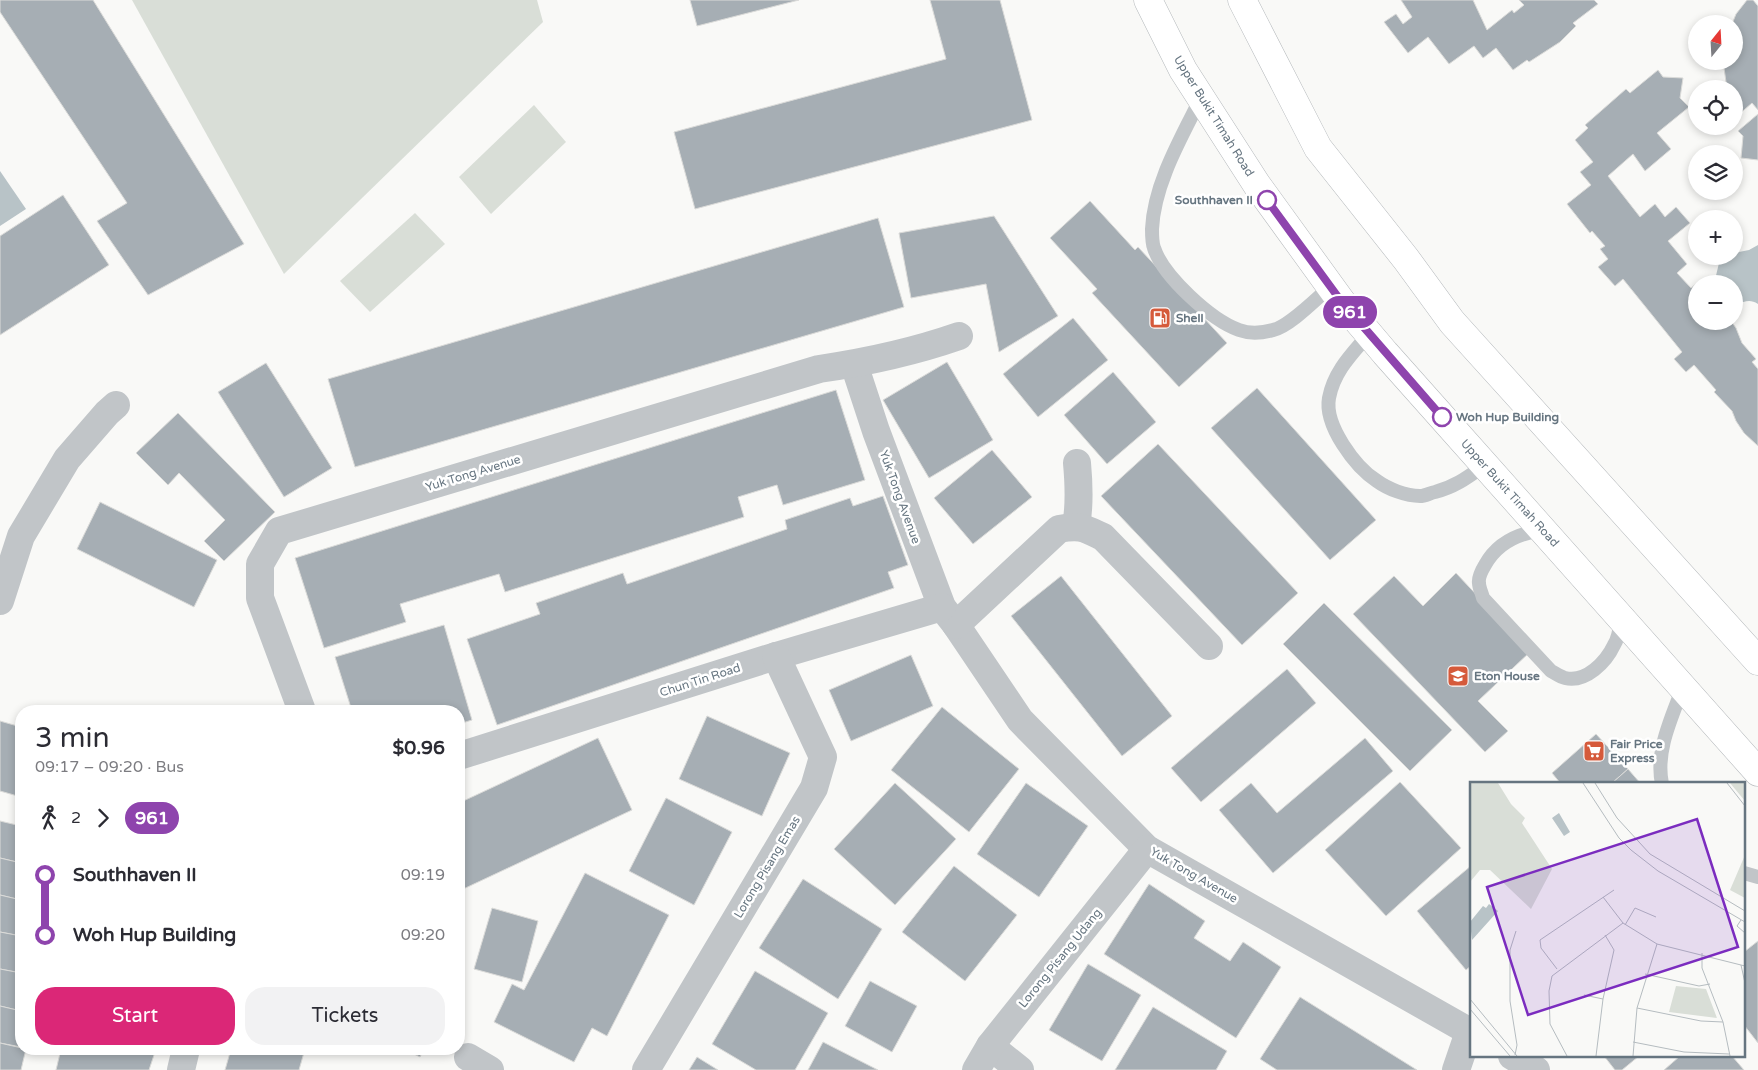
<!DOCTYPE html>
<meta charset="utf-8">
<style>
body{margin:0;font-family:"Varela Round",sans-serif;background:#f2f2f3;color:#2b2b33;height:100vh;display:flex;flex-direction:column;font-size:19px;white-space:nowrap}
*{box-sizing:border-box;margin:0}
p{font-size:16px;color:#7c7c81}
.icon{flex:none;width:28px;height:28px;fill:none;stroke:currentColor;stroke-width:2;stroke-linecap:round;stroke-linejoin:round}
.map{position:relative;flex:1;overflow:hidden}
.panel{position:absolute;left:15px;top:705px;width:450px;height:350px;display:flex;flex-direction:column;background:#fff;border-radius:20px;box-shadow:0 2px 8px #0003}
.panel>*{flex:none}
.badge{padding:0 10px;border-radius:16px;font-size:18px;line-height:32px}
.needle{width:32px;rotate:18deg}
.buttons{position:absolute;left:1688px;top:15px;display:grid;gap:10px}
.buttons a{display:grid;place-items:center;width:55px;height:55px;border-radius:50%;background:#fff;box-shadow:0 2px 8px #0003;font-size:25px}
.map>.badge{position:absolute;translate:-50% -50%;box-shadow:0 0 0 2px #fff}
.legs{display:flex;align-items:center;gap:8px;height:55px;padding:0 20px;font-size:16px}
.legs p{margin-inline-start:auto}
.summary{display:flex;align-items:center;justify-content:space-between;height:85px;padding:0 20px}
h1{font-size:28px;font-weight:600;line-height:38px}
.action{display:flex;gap:10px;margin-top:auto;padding:10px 20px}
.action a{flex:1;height:58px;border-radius:20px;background:#db2777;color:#fff;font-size:20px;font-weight:600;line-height:58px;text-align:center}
.action a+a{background:#f2f2f3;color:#2b2b33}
ul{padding:0 20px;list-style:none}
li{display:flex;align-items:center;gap:18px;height:60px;font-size:19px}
li i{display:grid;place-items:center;width:8px;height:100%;margin:0 6px;background:currentColor}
li i::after{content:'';width:12px;height:12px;margin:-6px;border:4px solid;border-radius:50%;background:#fff}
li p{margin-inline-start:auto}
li:first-child i{background:linear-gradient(#0000 50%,currentColor 0)}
li:last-child i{background:linear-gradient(currentColor 50%,#0000 0)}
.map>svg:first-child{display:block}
.green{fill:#d9ded7}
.water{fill:#b8c3c7}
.building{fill:#a6aeb4;stroke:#dbdbd9}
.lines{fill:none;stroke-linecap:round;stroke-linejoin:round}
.highway-casing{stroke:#b4b8bb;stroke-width:29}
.lane{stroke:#c1c5c8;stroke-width:14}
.street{stroke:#c1c5c8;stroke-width:28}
.highway{stroke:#fff;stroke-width:28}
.line-1-casing{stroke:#fff;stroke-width:11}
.line-1{stroke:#8e44ad;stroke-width:8}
.stop-1-dot{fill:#fff;stroke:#8e44ad;stroke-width:2.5}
.labels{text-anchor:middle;stroke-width:5;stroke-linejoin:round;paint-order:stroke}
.street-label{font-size:12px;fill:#667580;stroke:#fff}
.stop-label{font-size:12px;font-weight:bold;fill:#667580;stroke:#fff;text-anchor:end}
.poi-label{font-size:12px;font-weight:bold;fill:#667580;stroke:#fff;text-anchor:start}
.inset-road{fill:none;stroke:#b5bcc0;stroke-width:1}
.view{fill:#7b2cbf;fill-opacity:0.15;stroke:#7b2cbf;stroke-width:2.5}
.inset-edge{fill:none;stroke:#667580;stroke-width:2.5}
</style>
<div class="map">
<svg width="1758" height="1070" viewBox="0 0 1758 1070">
<rect width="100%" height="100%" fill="#f9f9f7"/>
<g class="green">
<polygon points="132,0 537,0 543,22 284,274"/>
<polygon points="534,105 566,142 491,214 459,177"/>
<polygon points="415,213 445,244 370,312 340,281"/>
</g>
<g class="water">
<polygon points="0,171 26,209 0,226"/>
<path d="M1758 245V304C1750 299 1745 301 1737 305L1734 304V284H1714L1719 263 1727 256H1734V253L1749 250Z"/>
</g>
<g class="building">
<polygon points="0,0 93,0 244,244 148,295 97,221 127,203 0,12"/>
<polygon points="690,0 799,0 697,26"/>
<polygon points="930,0 1000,0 1032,120 695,209 674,132 946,59"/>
<polygon points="1401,0 1473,0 1487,30 1512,10 1514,13 1524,5 1519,0 1594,0 1598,4 1573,23 1576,26 1560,42 1529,62 1527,60 1513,70 1496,48 1483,58 1474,46 1449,64 1428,37 1408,53 1384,22 1396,14 1403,24 1412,17"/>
<polygon points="1747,0 1753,0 1758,6 1758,110 1752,103 1737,116 1734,108 1734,89 1727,89 1723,61 1734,61 1734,24 1732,24 1736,14"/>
<polygon points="1658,70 1663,77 1683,78 1680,98 1689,107 1657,133 1671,149 1645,171 1633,154 1608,176 1640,217 1655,204 1665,217 1676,207 1690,223 1668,241 1687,264 1677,273 1691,288 1696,284 1696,321 1731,321 1736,328 1742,343 1756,359 1752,362 1758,369 1758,446 1744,433 1736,421 1732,411 1714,392 1716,390 1694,365 1686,372 1674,359 1682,352 1623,279 1615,286 1598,267 1608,259 1600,249 1605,246 1592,231 1590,233 1567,204 1591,185 1580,172 1593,162 1575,140 1588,128 1585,125 1626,89 1630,93"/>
<polygon points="1758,114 1758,160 1741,158 1743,136 1738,131"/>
<polygon points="63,195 109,265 0,335 0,236"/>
<polygon points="1090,201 1135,250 1138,247 1227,343 1179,387 1092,293 1097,289 1050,238"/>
<polygon points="994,216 1058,316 999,352 986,284 911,298 899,233"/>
<polygon points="878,218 904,307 355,467 328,379"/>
<polygon points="1073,318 1108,360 1038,417 1003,374"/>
<polygon points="947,362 993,440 929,478 883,400"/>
<polygon points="266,363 332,468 284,497 218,392"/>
<polygon points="1113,372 1156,422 1107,464 1064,415"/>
<polygon points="1257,388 1376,520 1330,560 1211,428"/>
<polygon points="836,390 865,480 783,505 777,485 738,497 744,517 505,592 499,574 400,604 406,622 324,648 295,558"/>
<polygon points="178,413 275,512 224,561 204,541 225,520 179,473 168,485 136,453"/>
<polygon points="1158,444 1298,593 1242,645 1101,496"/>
<polygon points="992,450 1032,497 973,544 934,498"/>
<polygon points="883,496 908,565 888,572 894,588 497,725 467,639 540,614 536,603 623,573 627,584 787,529 785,520 850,498 853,506"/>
<polygon points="100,502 217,560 194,607 77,549"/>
<polygon points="1456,573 1530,652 1478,701 1508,731 1485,752 1353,614 1394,576 1423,606"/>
<polygon points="1061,576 1172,716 1122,756 1011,616"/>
<polygon points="1324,603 1452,730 1410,771 1283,644"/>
<polygon points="444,625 472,720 459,724 459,711 352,711 335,657"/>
<polygon points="911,655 933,706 851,741 829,690"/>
<polygon points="1287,669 1316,703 1201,802 1171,768"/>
<polygon points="942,707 1019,769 969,832 891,770"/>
<polygon points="707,716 790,753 762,816 679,779"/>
<polygon points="0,721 21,727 21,797 0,791"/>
<polygon points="1596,734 1628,769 1611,784 1561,784 1552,773"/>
<polygon points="598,738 632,810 459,891 459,803"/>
<polygon points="1365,738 1393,771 1273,873 1219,810 1251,783 1277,813"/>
<polygon points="1628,769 1641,784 1611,784"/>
<polygon points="1400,782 1461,848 1386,916 1325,850"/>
<polygon points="895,783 956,839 895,905 834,849"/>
<polygon points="1026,783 1088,826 1039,897 977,854"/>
<polygon points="666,798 732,832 694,905 629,871"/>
<polygon points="0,821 21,826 21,863 0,858"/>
<polygon points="0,858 21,863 21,900 0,895"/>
<polygon points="1472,865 1472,965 1466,970 1417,911"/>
<polygon points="954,866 1017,915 965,981 902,932"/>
<polygon points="585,873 669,915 607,1036 592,1028 574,1062 494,1022 512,984 524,990"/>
<polygon points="803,879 882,929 838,999 759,948"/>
<polygon points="1149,884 1205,921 1194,938 1230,961 1243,942 1281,967 1236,1038 1104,954"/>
<polygon points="0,895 21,900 21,936 0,932"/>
<polygon points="492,908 538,921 522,982 474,969"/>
<polygon points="0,932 21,936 21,973 0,969"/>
<polygon points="1758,941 1758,1043 1744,1025 1744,952"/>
<polygon points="1088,964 1141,995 1102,1061 1049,1030"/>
<polygon points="0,969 21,973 21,1011 0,1006"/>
<polygon points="755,971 828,1013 795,1070 756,1070 712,1044"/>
<polygon points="870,981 917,1006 892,1052 845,1026"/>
<polygon points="1300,997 1417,1070 1277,1070 1260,1059"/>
<polygon points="0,1006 21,1011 21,1047 0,1043"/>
<polygon points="1153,1007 1227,1051 1216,1070 1115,1070"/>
<polygon points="823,1042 878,1070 808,1070"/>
<polygon points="0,1043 26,1049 21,1070 0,1070"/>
<polygon points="61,1049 156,1049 149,1070 56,1070"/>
<polygon points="231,1049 305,1049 299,1070 225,1070"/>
<polygon points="404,1049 424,1049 420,1057"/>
<polygon points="1604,1056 1639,1056 1622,1070 1615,1070"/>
<polygon points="1680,1056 1732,1056 1744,1070 1664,1070"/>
<polygon points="697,1057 718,1070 689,1070"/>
</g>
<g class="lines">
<g class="highway-casing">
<g id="highway">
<polyline points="1148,0 1183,70 1257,185 1341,301 1385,353 1758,772"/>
<polyline points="1242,0 1318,148 1406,259 1452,322 1758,661"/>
</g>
</g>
<g class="lane">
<path d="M1201 98C1181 138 1154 184 1152 229 1152 234 1152 243 1154 248 1163 276 1211 320 1239 330 1250 334 1262 333 1273 330 1289 327 1317 298 1330 287"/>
<path d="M1369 334C1352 354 1334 371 1329 398 1324 425 1355 467 1377 481 1388 489 1406 496 1420 496 1425 496 1430 493 1435 492 1455 487 1468 477 1485 465"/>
<path d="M1543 530C1519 533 1497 543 1485 565 1482 570 1478 577 1479 583 1479 588 1482 593 1483 598L1551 671C1555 673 1560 677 1565 678 1586 683 1606 662 1614 645 1619 637 1620 627 1621 619"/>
<path d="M1662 784C1655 751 1672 717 1683 687"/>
<polyline points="1744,873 1758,877"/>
</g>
<g class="street">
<polyline points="854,364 876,431 942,607 956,625 1020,720 1147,849 1472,1033"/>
<path d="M1076 526C1080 505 1079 485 1077 463"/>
<polyline points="0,601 21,536 67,459 107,413 116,405"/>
<path d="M956 625 1059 529C1081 525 1084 528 1103 537L1209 646"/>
<path d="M302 711 260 598V564L279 531 819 369C867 362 913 352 959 336"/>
<polyline points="459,756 776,656 942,607"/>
<polyline points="990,1046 1020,1070"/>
<polyline points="1512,1056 1536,1070"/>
<polyline points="468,1057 490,1070"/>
<polyline points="181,1070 186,1049"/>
<polyline points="646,1070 814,788 823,757 776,656"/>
<polyline points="976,1070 990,1046 1147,849"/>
<polyline points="1456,1070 1469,1032"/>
</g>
<use href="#highway" class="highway"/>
</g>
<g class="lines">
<g class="line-1-casing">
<polyline id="line-1" points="1267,200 1341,301 1442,417"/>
</g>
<use href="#line-1" class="line-1"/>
</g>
<defs>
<g id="fuel-square" transform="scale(1.125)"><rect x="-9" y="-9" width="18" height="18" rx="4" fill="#d55a3b" stroke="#fff"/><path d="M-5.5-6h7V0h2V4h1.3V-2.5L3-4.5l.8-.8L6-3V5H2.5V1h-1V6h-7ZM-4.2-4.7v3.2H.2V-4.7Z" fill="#fff"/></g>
<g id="school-square" transform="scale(1.125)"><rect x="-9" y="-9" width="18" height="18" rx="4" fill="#d55a3b" stroke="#fff"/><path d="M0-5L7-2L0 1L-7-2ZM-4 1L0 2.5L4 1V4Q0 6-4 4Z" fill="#fff"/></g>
<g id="supermarket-square" transform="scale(1.125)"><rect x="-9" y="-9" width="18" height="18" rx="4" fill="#d55a3b" stroke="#fff"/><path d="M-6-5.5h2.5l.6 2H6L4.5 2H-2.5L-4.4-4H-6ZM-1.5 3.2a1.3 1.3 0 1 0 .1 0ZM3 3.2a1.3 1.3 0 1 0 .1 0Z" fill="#fff"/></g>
</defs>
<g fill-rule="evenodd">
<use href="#fuel-square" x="1160" y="318"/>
<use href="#school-square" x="1458" y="676"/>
<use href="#supermarket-square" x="1594" y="751"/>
</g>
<g class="stop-1-dot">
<circle cx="1267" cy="200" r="9"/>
<circle cx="1442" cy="417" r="9"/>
</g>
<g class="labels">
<g class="street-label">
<text transform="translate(1214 116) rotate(58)" y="4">Upper Bukit Timah Road</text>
<text transform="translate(473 473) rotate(-17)" y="4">Yuk Tong Avenue</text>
<text transform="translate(1510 493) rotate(48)" y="4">Upper Bukit Timah Road</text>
<text transform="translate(900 497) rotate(70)" y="4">Yuk Tong Avenue</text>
<text transform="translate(700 680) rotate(-18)" y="4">Chun Tin Road</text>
<text transform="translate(767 867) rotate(-59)" y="4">Lorong Pisang Emas</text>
<text transform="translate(1194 875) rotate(30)" y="4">Yuk Tong Avenue</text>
<text transform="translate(1060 958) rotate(-51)" y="4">Lorong Pisang Udang</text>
</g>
<g class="stop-label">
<text x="1253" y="204">Southhaven II</text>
<text x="1456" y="421" text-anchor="start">Woh Hup Building</text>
</g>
<g class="poi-label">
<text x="1176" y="322">Shell</text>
<text x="1474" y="680">Eton House</text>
<text x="1610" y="748">Fair Price<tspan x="1610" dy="14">Express</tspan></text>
</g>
</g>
<g transform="translate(1470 782)">
<rect width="275" height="275" fill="#f9f9f7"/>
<path d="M0 1H28L41 22 55 36 52 41 82 87 61 127 20 88H10L0 100ZM260 1H275V19ZM275 73V116L260 108ZM206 204 236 207 247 236 199 230Z" fill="#d9ded7"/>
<path d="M89 31 100 50 94 54 82 36ZM19 122 28 129 2 158 0 140 13 124 16 126Z" fill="#b8c3c7"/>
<path class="inset-road" d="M113 1 149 56 161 68 188 89 275 140M125 1 147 36 180 72 275 129M257 1 275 24M133 115 153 141 187 162 275 184M165 126 186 135M271 138 267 144 275 151M155 143 165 126M232 171V186L253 240 260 274M271 183 275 201M87 187 71 166 70 158 144 108M175 192 229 204 240 202M114 213 133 217M0 217 47 274M167 226 231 239 253 240M0 227 40 274M163 260 214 270 259 272M45 273 47 263 40 219V168L46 149M97 274 80 242 79 209 82 194 153 141M126 274 133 217 144 168 135 153M163 274 167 226 187 162"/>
<path class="view" d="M227 37 268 165 58 233 17 105Z"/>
<rect width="275" height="275" class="inset-edge"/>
</g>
</svg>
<div class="buttons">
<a><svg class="needle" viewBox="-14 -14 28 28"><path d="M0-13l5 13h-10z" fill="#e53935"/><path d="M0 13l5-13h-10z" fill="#7c7c81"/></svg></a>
<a><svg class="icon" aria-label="locate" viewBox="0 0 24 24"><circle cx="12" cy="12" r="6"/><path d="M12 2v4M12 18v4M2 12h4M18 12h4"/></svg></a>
<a><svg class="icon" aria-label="layers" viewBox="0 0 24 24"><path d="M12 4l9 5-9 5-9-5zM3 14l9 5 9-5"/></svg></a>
<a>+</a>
<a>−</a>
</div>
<b class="badge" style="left:1350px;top:312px;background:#8e44ad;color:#fff">961</b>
<section class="panel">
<div class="summary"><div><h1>3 min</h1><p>09:17 – 09:20 · Bus</p></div><b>$0.96</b></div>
<div class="legs"><svg class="icon" aria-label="walk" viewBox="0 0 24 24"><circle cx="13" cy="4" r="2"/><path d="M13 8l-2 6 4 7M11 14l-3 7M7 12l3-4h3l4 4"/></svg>2<svg class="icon" aria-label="forward" viewBox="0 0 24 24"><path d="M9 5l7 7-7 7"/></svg><b class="badge" style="background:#8e44ad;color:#fff">961</b></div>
<ul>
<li><i style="color:#8e44ad"></i><b>Southhaven II</b><p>09:19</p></li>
<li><i style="color:#8e44ad"></i><b>Woh Hup Building</b><p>09:20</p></li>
</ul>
<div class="action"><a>Start</a><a>Tickets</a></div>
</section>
</div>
